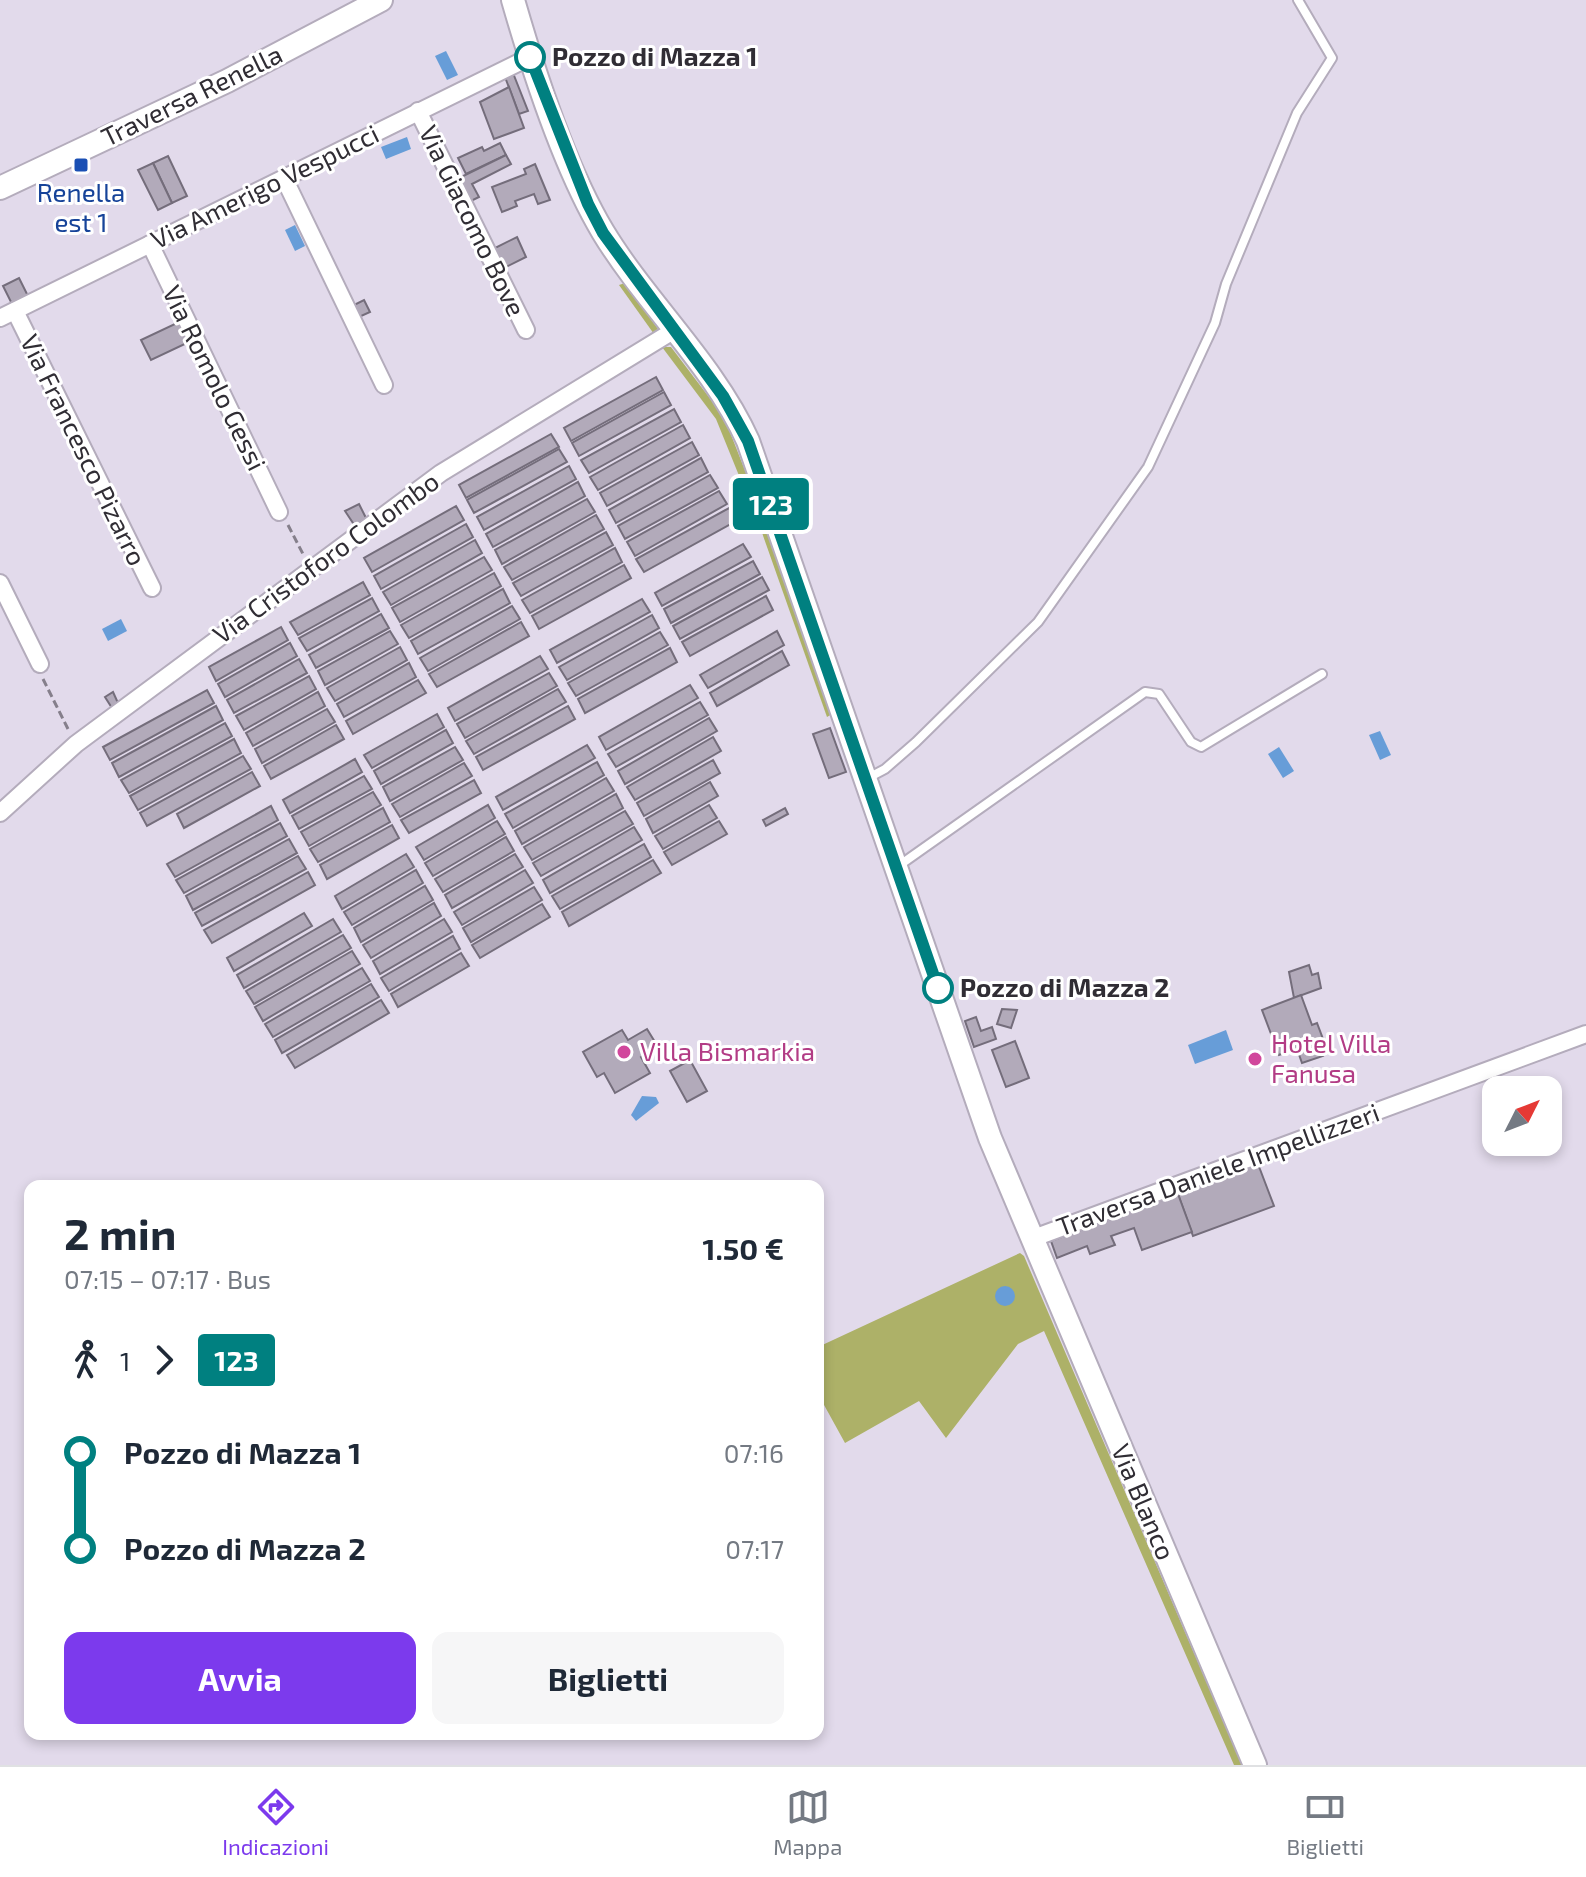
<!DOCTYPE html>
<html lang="it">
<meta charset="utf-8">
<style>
body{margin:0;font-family:"Exo 2",sans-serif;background:#f6f6f7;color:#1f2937;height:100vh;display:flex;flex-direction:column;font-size:30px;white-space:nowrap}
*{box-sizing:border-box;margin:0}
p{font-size:26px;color:#747a83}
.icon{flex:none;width:44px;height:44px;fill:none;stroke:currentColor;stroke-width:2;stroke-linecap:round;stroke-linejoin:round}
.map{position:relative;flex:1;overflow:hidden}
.panel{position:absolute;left:24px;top:1180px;width:800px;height:560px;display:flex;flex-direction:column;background:#fff;border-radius:16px;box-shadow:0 4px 12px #0003}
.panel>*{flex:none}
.badge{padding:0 16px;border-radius:6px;font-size:28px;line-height:52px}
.needle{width:52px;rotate:48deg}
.fabs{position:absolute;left:1482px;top:1076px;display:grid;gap:16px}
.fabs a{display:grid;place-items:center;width:80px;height:80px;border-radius:16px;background:#fff;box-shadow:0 4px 12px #0003;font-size:40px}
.map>.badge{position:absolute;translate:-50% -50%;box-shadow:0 0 0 4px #fff}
.legs{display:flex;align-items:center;gap:12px;height:88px;padding:0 40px;font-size:26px}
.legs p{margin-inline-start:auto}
.head{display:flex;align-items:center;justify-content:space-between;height:136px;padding:0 40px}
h1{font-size:44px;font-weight:700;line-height:60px}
.primary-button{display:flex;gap:16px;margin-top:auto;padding:16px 40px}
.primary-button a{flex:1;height:92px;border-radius:16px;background:#7c3aed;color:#fff;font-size:32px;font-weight:700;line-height:92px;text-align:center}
.primary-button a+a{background:#f6f6f7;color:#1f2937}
ul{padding:0 40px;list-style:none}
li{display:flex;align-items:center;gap:28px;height:96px;font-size:30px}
li i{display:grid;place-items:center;width:12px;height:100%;margin:0 10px;background:currentColor}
li i::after{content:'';width:20px;height:20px;margin:-10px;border:6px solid;border-radius:50%;background:#fff}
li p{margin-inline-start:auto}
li:first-child i{background:linear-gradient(#0000 50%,currentColor 0)}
li:last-child i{background:linear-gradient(currentColor 50%,#0000 0)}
.tab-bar{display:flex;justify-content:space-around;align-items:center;height:112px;border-top:2px solid #e0e1e3;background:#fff;font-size:22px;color:#747a83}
.tab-bar a{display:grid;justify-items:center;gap:4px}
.tab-bar .active{color:#7c3aed}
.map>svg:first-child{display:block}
.green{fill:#adb168}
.water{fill:#679dd8}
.building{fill:#b2aaba;stroke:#746d7b;stroke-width:2}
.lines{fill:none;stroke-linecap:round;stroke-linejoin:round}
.lane-casing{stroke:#b4acbc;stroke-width:12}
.street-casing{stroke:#b4acbc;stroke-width:20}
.secondary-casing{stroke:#b4acbc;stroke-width:26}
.path{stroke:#857f8b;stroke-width:3;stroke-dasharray:8 4;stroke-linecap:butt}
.lane{stroke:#fff;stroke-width:8}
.street{stroke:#fff;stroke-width:16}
.secondary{stroke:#fff;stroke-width:22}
.line-1-casing{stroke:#fff;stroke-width:18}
.line-1{stroke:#008080;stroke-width:12}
.stop-1-dot{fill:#fff;stroke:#008080;stroke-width:4}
.transit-dot{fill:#1a4fb4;stroke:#fff;stroke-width:3}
.hotel-dot{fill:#d1479c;stroke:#fff;stroke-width:3}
.labels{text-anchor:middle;stroke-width:6;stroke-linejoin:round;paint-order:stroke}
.stop-label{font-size:26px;font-weight:bold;fill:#302d34;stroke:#fff;text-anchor:start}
.street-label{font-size:26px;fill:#302d34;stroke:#fff}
.transit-label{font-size:26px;fill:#164399;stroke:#fff}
.hotel-label{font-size:26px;fill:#b23c85;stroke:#fff;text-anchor:start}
</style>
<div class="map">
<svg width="1586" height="1765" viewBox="0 0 1586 1765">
<rect width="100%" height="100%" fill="#e2daeb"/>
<g class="green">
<polygon points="625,283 658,329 654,334 619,285"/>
<polygon points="662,347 671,347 724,417 761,511 755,515 716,419"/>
<polygon points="766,526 832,714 827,717 760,527"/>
<polygon points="1020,1253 1024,1256 1242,1765 1234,1765 1044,1331 1018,1344 946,1438 919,1401 845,1443 818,1394 818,1347"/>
</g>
<g class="water">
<polygon points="446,51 458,75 447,80 435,56"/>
<polygon points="407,137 411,149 386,159 381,147"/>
<polygon points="295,225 305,246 295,251 285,230"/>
<polygon points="121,619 127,631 108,641 102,629"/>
<polygon points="1380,731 1391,755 1380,760 1369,735"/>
<polygon points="1279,747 1294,771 1283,778 1268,754"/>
<polygon points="1226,1030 1233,1050 1195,1064 1188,1045"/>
<polygon points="642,1096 656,1097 659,1103 636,1121 631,1115"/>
<circle cx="1005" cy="1296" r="10"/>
</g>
<g class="building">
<polygon points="513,73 528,111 519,114 505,77"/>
<polygon points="509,87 524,128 494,139 480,102"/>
<polygon points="500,143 506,155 466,174 458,158 482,147 484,151"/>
<polygon points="506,155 511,164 472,184 479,197 469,202 457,179"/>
<polygon points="168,156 187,196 172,203 153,163"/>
<polygon points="153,163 172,203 158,210 138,170"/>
<polygon points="535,164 550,200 538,204 534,194 515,201 517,206 502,212 492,187 526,174 524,169"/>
<polygon points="517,237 526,257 502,269 493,249"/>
<polygon points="19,278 28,296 12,304 3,286"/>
<polygon points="364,300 370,312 359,317 354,305"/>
<polygon points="179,322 189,342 151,360 141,340"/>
<polygon points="656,377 663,390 571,441 564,428"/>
<polygon points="664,392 671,405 579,456 572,443"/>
<polygon points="674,409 681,422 589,473 581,460"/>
<polygon points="683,425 690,438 598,490 590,477"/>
<polygon points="551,434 559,447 466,498 459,485"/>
<polygon points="692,442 699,455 607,506 600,493"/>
<polygon points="559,449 567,462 474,513 467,500"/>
<polygon points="701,458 708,472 616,523 609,510"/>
<polygon points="569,466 576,479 484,530 477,517"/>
<polygon points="710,475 718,488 625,539 618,526"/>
<polygon points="578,482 585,496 493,547 486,534"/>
<polygon points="719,491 727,504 635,556 627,542"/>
<polygon points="587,499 595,512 502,564 495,550"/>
<polygon points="359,504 366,518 355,526 345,511"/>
<polygon points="456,506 464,520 372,572 364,558"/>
<polygon points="729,508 736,521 644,572 636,559"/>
<polygon points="596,515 604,529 512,580 504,567"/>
<polygon points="466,524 473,537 381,589 374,576"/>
<polygon points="606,532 613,545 521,596 513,583"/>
<polygon points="475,540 482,553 391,605 383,592"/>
<polygon points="743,544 751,557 662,606 655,593"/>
<polygon points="615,548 622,562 530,613 522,600"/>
<polygon points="484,557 492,570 400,622 392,608"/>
<polygon points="753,561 760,574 671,623 664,609"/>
<polygon points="624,565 631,578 539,629 532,616"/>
<polygon points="494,573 501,586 409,638 401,625"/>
<polygon points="762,577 769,590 680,639 673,626"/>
<polygon points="363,582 370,595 298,635 290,622"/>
<polygon points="503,589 510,603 418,654 411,641"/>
<polygon points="766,596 773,610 690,656 682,642"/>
<polygon points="372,598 379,611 307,651 299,638"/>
<polygon points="642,599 650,612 557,663 550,650"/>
<polygon points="512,606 520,619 428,671 420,658"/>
<polygon points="381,614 389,628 316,668 309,655"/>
<polygon points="652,615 659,628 567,680 559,667"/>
<polygon points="521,622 529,636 437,687 429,674"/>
<polygon points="281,627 288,640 216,681 209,667"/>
<polygon points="390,631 398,644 325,685 318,671"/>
<polygon points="777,631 784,645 708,688 700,675"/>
<polygon points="660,632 668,645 576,696 568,683"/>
<polygon points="290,643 297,656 225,697 218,684"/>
<polygon points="400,647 407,660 335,701 327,688"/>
<polygon points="670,648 677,662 585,713 578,699"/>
<polygon points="782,651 789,665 717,706 710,693"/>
<polygon points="540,656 548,669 455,721 448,708"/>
<polygon points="299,659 307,673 234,713 227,700"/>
<polygon points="409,663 416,677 344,717 337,704"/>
<polygon points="549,673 557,686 465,738 457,724"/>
<polygon points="309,676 316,689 244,730 236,716"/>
<polygon points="418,680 426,693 353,734 346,721"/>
<polygon points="690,685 698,698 606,750 599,737"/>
<polygon points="558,689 566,702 474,754 466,741"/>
<polygon points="207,690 214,703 110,760 103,747"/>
<polygon points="113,692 118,703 112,708 105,697"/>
<polygon points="318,692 325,706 253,746 246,733"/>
<polygon points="700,702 708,715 616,767 608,754"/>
<polygon points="216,706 223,720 119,777 112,763"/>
<polygon points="568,706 575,719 483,770 476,757"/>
<polygon points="327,709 335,722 262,763 255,749"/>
<polygon points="437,714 444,727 372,768 364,755"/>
<polygon points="709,718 717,731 625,784 618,771"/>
<polygon points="225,723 232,736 129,793 121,780"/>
<polygon points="336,725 344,739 271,779 264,766"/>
<polygon points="830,728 846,772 829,778 813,734"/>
<polygon points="446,730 453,743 381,784 374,771"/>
<polygon points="713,737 721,751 635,800 627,787"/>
<polygon points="234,739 241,753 138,810 130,796"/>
<polygon points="587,745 595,758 503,810 496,797"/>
<polygon points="455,747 463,760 390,801 383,787"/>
<polygon points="243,756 251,769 147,826 140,813"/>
<polygon points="355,759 362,772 290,813 283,800"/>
<polygon points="713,760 720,773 644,816 637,803"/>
<polygon points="597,762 604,775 513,828 505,814"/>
<polygon points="464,763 472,776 400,817 392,804"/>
<polygon points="252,772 260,786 184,828 177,814"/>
<polygon points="364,776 372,789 299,829 292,816"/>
<polygon points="606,778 614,791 522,844 515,831"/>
<polygon points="474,780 481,793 409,833 401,820"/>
<polygon points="710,782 718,796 653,833 646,819"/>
<polygon points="373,792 381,805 309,846 301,832"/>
<polygon points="616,794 623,808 532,860 524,847"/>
<polygon points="488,805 495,818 424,860 416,847"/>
<polygon points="709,805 717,818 663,849 655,836"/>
<polygon points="271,806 278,820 175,877 167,864"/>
<polygon points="383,808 390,822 318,862 310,849"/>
<polygon points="785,808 788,814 766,826 763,820"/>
<polygon points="625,811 633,824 541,876 533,863"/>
<polygon points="497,821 505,834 433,876 425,863"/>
<polygon points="719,821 727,834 672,865 664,852"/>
<polygon points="280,823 287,836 184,893 176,880"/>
<polygon points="392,825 399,838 327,879 320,865"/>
<polygon points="634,827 642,840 550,893 543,880"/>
<polygon points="506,837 514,851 443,892 435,879"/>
<polygon points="289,839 297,853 193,910 186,896"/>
<polygon points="644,844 651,857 560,909 552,896"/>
<polygon points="406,854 414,867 342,909 335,896"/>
<polygon points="515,854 523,867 452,908 445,895"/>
<polygon points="298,856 306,869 202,926 195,913"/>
<polygon points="653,860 661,873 569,926 562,912"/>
<polygon points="416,870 423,883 352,925 344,912"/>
<polygon points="525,870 533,883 462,925 454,912"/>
<polygon points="308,872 315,885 212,943 204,930"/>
<polygon points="425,886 433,900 361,942 354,928"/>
<polygon points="534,887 542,900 471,942 463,928"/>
<polygon points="434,903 441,916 371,958 363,945"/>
<polygon points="542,904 550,917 480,958 472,945"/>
<polygon points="304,913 312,926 234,971 227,958"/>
<polygon points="333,919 341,932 244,988 237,975"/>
<polygon points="444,919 452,932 380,974 373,961"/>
<polygon points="343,935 351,948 254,1004 246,991"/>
<polygon points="453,936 460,949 389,991 381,978"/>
<polygon points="352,951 360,964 263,1021 255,1007"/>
<polygon points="461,953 469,966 398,1007 391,994"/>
<polygon points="1309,965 1312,975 1318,973 1321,988 1294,998 1289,972"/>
<polygon points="362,968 370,981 273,1037 265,1024"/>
<polygon points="371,984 379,997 282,1053 275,1040"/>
<polygon points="1301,995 1312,1025 1317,1023 1323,1039 1317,1041 1323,1056 1302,1063 1297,1049 1279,1055 1262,1010"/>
<polygon points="381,1000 389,1013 295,1068 287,1055"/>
<polygon points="1002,1009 1017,1010 1011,1028 997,1024"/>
<polygon points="976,1017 981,1031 992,1027 996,1039 974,1047 965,1021"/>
<polygon points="647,1029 658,1047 641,1057 650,1073 615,1093 604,1073 597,1077 583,1052 622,1030 628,1040"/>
<polygon points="1015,1041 1029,1078 1006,1087 992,1050"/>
<polygon points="690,1060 707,1091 687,1102 670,1071"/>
<polygon points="1258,1164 1274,1206 1193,1236 1178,1194"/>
<polygon points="1178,1194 1192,1232 1142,1250 1134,1228 1111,1236 1115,1245 1090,1254 1087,1246 1057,1258 1051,1241"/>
</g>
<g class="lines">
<g class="lane-casing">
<g id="lane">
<polyline points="868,778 885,769 916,742 1038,622 1148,467 1215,323 1226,284 1297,113 1332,58 1298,0"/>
<polyline points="897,867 1145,692 1159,694 1191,742 1201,747 1322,674"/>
</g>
</g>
<g class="street-casing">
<g id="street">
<polyline points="418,111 526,330"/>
<polyline points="284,178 384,385"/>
<polyline points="150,244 279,512"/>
<polyline points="15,311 152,588"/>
<polyline points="0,318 530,57"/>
<polyline points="0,583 40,664"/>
<polyline points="0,813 76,744 441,473 673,331"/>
<polyline points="1031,1239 1586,1034"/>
</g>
</g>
<g class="secondary-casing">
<g id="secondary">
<path d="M513 0C534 73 564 167 603 232 646 303 714 365 748 441L990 1138 1255 1765"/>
<polyline points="0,188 227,81 381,0"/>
</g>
</g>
<g class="path">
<polyline points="288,525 303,554"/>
<polyline points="43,679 68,729"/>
</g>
<use href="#lane" class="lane"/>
<use href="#street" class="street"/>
<use href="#secondary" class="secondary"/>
</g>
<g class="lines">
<g class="line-1-casing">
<polyline id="line-1" points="530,57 588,204 603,233 723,396 748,441 938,988"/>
</g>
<use href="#line-1" class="line-1"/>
</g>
<g class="stop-1-dot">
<circle cx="530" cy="57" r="14"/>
<circle cx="938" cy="988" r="14"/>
</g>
<rect class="transit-dot" x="73" y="157" width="16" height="16" rx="4"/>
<g class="hotel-dot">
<circle cx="624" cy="1052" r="8"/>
<circle cx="1255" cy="1059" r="8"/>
</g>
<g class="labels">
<g class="stop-label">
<text x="552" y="66">Pozzo di Mazza 1</text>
<text x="960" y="997">Pozzo di Mazza 2</text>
</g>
<g class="street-label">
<text transform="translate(192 96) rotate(-26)" y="9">Traversa Renella</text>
<text transform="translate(265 187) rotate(-26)" y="9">Via Amerigo Vespucci</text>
<text transform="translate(472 221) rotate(64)" y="9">Via Giacomo Bove</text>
<text transform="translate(214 378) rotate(64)" y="9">Via Romolo Gessi</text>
<text transform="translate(83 450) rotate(64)" y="9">Via Francesco Pizarro</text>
<text transform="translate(326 558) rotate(-36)" y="9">Via Cristoforo Colombo</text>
<text transform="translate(1218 1170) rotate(-20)" y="9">Traversa Daniele Impellizzeri</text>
<text transform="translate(1143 1502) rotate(67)" y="9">Via Blanco</text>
</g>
<g class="transit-label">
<text x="81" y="202">Renella<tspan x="81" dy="30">est 1</tspan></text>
</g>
<g class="hotel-label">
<text x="1271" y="1053">Hotel Villa<tspan x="1271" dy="30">Fanusa</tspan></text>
<text x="640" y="1061">Villa Bismarkia</text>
</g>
</g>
</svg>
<div class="fabs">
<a><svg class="needle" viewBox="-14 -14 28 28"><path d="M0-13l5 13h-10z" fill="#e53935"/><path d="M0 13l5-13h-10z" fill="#747a83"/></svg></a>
</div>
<b class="badge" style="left:771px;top:504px;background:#008080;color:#fff">123</b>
<section class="panel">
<div class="head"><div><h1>2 min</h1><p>07:15 – 07:17 · Bus</p></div><b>1.50 €</b></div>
<div class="legs"><svg class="icon" aria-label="walk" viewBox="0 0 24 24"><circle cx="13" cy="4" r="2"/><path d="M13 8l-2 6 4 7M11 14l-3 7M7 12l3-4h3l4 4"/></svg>1<svg class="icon" aria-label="forward" viewBox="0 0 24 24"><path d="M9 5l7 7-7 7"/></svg><b class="badge" style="background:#008080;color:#fff">123</b></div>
<ul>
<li><i style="color:#008080"></i><b>Pozzo di Mazza 1</b><p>07:16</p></li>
<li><i style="color:#008080"></i><b>Pozzo di Mazza 2</b><p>07:17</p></li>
</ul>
<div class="primary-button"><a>Avvia</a><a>Biglietti</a></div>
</section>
</div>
<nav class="tab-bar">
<a class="active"><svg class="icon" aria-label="directions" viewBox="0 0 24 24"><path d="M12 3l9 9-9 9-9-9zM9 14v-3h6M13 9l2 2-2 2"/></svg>Indicazioni</a>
<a><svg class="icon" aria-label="map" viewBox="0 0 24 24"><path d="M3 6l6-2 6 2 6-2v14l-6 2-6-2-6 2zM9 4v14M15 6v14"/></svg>Mappa</a>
<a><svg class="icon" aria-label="tickets" viewBox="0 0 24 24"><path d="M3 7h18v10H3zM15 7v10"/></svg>Biglietti</a>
</nav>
